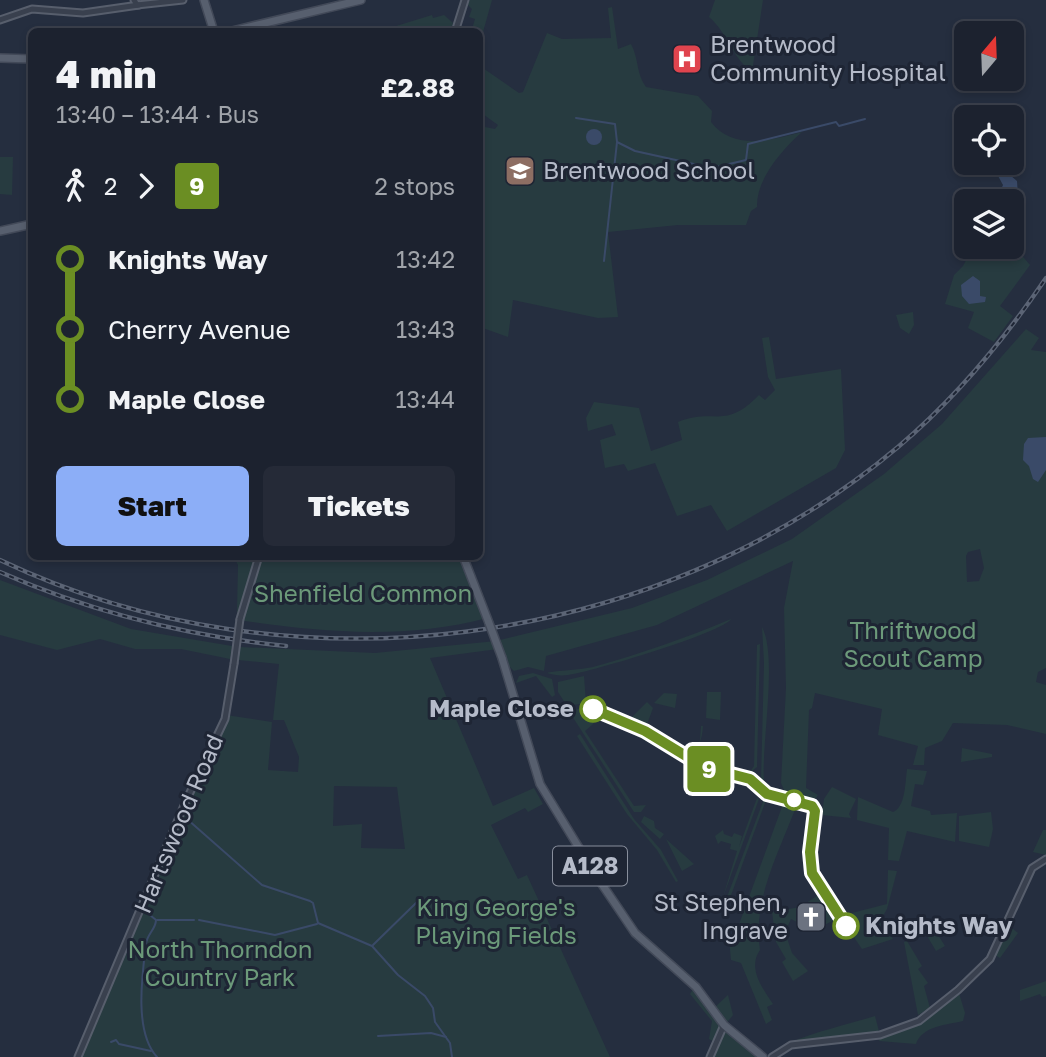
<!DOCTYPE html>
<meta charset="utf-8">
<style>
body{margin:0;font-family:"Golos Text",sans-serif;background:#252a37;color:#f1f3f6;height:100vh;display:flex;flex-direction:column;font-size:26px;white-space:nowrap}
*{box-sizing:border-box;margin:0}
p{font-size:23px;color:#a0a4aa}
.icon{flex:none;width:38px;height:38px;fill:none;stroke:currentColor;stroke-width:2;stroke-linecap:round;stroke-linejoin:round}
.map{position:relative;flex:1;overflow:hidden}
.panel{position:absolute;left:28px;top:28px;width:455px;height:532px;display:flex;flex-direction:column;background:#1c222f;border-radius:10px;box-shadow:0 4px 10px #0003,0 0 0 2px #3a3f4b}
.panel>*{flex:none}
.badge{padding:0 14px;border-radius:5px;font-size:24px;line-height:46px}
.needle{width:46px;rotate:19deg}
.buttons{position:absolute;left:954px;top:21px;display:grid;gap:14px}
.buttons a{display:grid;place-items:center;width:70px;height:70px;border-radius:10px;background:#1c222f;box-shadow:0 4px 10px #0003,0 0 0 2px #3a3f4b;font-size:35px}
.map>.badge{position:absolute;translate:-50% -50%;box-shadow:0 0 0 4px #fff}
.legs{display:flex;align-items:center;gap:10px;height:77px;padding:0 28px;font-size:23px}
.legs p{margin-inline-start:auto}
.overview{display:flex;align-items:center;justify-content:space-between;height:119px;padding:0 28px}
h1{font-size:38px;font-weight:800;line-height:52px}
.button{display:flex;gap:14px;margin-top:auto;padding:14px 28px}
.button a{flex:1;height:80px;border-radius:10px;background:#8caef7;color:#111;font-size:28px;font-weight:800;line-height:80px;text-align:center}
.button a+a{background:#252a37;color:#f1f3f6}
ul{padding:0 28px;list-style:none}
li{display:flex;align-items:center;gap:24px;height:70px;font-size:26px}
li i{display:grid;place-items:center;width:10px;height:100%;margin:0 9px;background:currentColor}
li i::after{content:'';width:18px;height:18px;margin:-9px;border:5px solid;border-radius:50%;background:#1c222f}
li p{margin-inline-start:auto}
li:first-child i{background:linear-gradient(#0000 50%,currentColor 0)}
li:last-child i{background:linear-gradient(currentColor 50%,#0000 0)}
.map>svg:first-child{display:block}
.green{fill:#273b40;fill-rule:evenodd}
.water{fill:#3a4a68}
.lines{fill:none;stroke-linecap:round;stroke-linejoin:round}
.stream{stroke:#3a4a68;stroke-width:2}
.minor-casing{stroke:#575e6c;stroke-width:9}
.major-casing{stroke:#424958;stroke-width:10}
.minor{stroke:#39404e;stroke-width:5}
.major{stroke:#575f6e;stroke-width:7}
.rail-casing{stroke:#5b6475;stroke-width:4.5}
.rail{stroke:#1e2534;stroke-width:2;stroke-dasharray:5;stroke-linecap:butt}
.minor-bridge-casing{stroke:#575e6c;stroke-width:9;stroke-linecap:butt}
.major-bridge-casing{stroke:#424958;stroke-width:10;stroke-linecap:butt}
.minor-bridge{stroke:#39404e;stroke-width:5}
.major-bridge{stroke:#575f6e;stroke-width:7}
.line-1-casing{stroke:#fff;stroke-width:16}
.line-1{stroke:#6b8e23;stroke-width:10}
.stop-1-dot{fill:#fff;stroke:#6b8e23;stroke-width:3.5}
.labels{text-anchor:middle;stroke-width:6;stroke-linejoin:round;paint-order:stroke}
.shield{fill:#1e2534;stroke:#888e9c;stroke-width:2}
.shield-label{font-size:23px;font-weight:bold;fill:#b5bbc9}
.poi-label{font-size:24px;fill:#b5bbc9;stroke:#1e2534;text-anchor:start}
.park-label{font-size:24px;fill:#6c9a7a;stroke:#1e2534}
.stop-label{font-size:24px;font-weight:bold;fill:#b5bbc9;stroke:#1e2534;text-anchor:end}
.street-label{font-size:24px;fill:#b5bbc9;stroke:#1e2534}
</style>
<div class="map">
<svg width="1046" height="1057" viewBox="0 0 1046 1057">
<rect width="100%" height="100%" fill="#252e3f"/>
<g class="green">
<polygon points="470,0 492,0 483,32 472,29 475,19 469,17 472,9 467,4"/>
<path d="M715 0H763L752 72C732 58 728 33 709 17Z"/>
<path d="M612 7 618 49 631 44C639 59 636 74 646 87L698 96 712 111 711 122C733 151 772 140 802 132 782 150 756 179 757 207L751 211 746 225H678L608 232 618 317 598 318 513 300 508 337 480 327V126L495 129 498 125 480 112V66L519 93 523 92 547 33 562 39 611 38 608 8Z"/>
<polygon points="432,15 433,18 444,15 453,23 450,31 380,31"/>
<polygon points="0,157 13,157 12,195 0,194"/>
<polygon points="1012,244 1030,265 1000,306 1013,316 994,342 968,328 974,312 945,304 954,275 963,266 973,247 1012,247"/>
<polygon points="913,312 914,325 909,334 900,328 896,315"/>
<path d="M1026 329 1039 338 1031 350 1046 352V668L1038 672 1036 682 1046 685V734L1007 725 953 723 942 741 925 748 924 765H913L918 746 878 735 882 709 815 693 812 708 809 710 806 788 818 795 813 803 772 793 762 785 784 790 781 783 786 688 784 608 793 561 657 625 546 656 544 671 528 667 514 671 510 667 504 668 498 649 430 658 493 806 534 788 543 804 528 812 525 808 491 825 518 879 527 875 610 1057H78L226 715 272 722 268 770 298 772 299 757 284 720H273L279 664 238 660 240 647 375 653 496 641 632 608 707 580 792 539 884 474 942 424ZM980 549 984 568 979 581 967 582 966 556 968 552ZM334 786 397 787 405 849 361 848 362 824 333 826Z"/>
<path d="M769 337 776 379 841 369 845 450 836 468 727 531 711 505 677 516 655 463 628 471 624 464 605 468 600 440 616 435 612 424 588 431 586 418 594 402 639 408 651 451 682 440 678 422C715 407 724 431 759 395L765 400 775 390 768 377 762 338Z"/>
<path d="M263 556 463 557 487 618C409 639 324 633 245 621L240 619 241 612H237L238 565 234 557H260L261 561Z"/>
<polygon points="0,580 131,629 232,646 230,659 181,649 135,649 100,639 57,650 0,635"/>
<path d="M731 619C724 632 591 672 568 675 560 676 554 675 547 673 550 671 580 670 593 667 640 654 686 638 731 619Z"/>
<path d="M762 627C778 657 761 745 764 782L761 780 764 663Z"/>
<polygon points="760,644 757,767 747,775 743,772 750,772 754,766 757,645"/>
<polygon points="533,673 552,679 555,695 552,697 536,676 516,683 519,676"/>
<polygon points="584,676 586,703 567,706 558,692 558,682"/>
<polygon points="707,692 721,692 720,720 706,718"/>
<polygon points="664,693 677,694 675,708 654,703"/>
<polygon points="647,702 653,708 646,727 631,718"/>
<polygon points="581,708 598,714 593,724 585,731 634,806 646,805 641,812 634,812 572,716 575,710"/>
<polygon points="601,714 630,727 673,756 600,716"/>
<path d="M701 726H703C702 739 700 749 686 752L649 730 650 727 660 730 657 734 679 748 689 750 700 741Z"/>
<polygon points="580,734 634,819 661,850 678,881 676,882 657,850 627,814 577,736"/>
<polygon points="962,748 992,754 992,757 961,762"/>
<path d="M907 769 927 771 923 785 915 784 911 806 930 811 931 815 957 813 955 842 907 831 899 861 888 860 889 828 857 820 858 797 893 812C905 807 905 786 907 769Z"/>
<path d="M710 771C727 776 758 775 760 796L751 784 704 773Z"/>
<polygon points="832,787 856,799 849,814 851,818 822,815 824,799"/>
<polygon points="757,798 759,799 723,897 737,851 730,849 731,844 721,841 718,844 715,836 723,830 724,834 732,837 734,833 742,836 739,847"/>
<polygon points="764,799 766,800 730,898 727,897"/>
<path d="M783 804 796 807C779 852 752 901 760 950 747 968 763 989 773 1004L767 1007 772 1020 766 1024 741 963 731 960 729 939 738 927Z"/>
<polygon points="991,812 993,829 989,847 959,841 959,816"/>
<polygon points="644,816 654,821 655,828 664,834 660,839 641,822"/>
<polygon points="1043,830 1046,830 1046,855 1033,852"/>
<polygon points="666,839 694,864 682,871"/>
<polygon points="888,870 897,871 887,909 880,921 893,939 862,949 840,917 813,931 819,910 810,906 799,923 791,919 785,932 792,953 808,971 793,981 782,962 786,959 776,942 772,912 800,907 823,892 840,916 887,904"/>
<polygon points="931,924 945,946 936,951 923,929"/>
<polygon points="1007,924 1018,933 1000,958 993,954"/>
<polygon points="907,941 922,966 918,969 928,983 924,986 930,1008 918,1015 904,942"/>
<polygon points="1046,981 1046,996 1042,997 1040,994 1020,1001 1020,990"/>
<polygon points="695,986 714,1008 728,995 733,1015 725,1025 764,1057 711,1057 715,1042 709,1039 712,1021 690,994"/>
<path d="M958 990 965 1013 963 1021C946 1025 922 1026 916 1044L879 1041 881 1035 919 1021Z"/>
<path d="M875 1016 880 1035 791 1045 789 1043C817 1031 846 1025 875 1016Z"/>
</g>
<g class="water">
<circle cx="594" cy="137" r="8"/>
<polygon points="1003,169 1017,181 1018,197 1012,205 1012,201 996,201 1003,185 997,174"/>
<polygon points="973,276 980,281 980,296 986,297 985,302 969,304 962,296 961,285"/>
<polygon points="1046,437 1046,470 1038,482 1033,479 1029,466 1023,460 1024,444 1028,438"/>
</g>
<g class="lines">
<g class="stream">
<polyline points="576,118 615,124 617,142 604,261"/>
<polyline points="617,142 635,151 712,168 746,160 748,144 836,122 839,126 865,119"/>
<polyline points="187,819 262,885 310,901 313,903 318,923 372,946 398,975 425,996 433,1008 435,1022 450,1043 452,1057"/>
<path d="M145 911 156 920C156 929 147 934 146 944 142 976 134 1032 157 1057"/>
<polyline points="157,920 194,920"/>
<polyline points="199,920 275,935 317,924"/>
<polyline points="373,945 417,902"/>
<polyline points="378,1036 431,1033 446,1037"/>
<polyline points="111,1042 116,1040 119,1044 151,1051"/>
</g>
<g class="minor-casing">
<g id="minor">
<polyline points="134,0 137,5 183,0"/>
<polyline points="0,20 32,9 83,13 139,5"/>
<polyline points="455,32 465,0"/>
<polyline points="240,619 259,556"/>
<polyline points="78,1057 185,803 225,719 234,664"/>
<polyline points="710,1057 724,1025"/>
<polyline points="772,1057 791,1045 880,1035 919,1021 958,990 990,959 1032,868 1046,859"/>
</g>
</g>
<g class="major-casing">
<g id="major">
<polyline points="204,0 214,32"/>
<polyline points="228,32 361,0"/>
<polyline points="0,58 32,59"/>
<polyline points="0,231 32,224"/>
<polyline points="463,556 489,623"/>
<polyline points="502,658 540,784 595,874 635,933 696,987 724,1025 763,1057"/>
</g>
</g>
<use href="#minor" class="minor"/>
<use href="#major" class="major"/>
<g class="rail-casing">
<g id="rail">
<path d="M0 560C288 697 654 652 898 447 956 398 1004 340 1046 278"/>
<path d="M0 572C91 612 187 636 286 646"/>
</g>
</g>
<use href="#rail" class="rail"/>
<g class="minor-bridge-casing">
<polyline id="minor-bridge" points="234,664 240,619"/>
</g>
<g class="major-bridge-casing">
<polyline id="major-bridge" points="489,623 502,658"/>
</g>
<use href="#minor-bridge" class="minor-bridge"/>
<use href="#major-bridge" class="major-bridge"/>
</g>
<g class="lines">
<g class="line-1-casing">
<polyline id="line-1" points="593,709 645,731 704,767 750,779 767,794 812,806 815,811 810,852 812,873 846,926"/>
</g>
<use href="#line-1" class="line-1"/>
</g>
<defs>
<g id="hospital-square" transform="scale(1.575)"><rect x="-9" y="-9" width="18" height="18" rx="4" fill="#e0444e" stroke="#1e2534"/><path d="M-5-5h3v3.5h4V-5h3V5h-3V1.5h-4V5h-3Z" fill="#fff"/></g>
<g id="school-square" transform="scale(1.575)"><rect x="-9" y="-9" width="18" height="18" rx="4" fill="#8d6e63" stroke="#1e2534"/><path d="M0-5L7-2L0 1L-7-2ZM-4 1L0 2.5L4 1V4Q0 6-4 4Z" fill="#fff"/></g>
<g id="church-square" transform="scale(1.575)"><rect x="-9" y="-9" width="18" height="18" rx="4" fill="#6b7280" stroke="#1e2534"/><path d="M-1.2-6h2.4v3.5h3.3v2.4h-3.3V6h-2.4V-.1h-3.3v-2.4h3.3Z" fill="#fff"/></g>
</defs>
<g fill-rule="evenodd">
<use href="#hospital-square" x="687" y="59"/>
<use href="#school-square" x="520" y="171"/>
<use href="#church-square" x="811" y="917"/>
</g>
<g class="stop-1-dot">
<circle cx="593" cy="709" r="12"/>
<circle cx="794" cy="800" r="9"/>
<circle cx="846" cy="926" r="12"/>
</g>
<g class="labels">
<rect class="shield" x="553" y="846.5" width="74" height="39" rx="5"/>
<g class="shield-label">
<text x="590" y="874">A128</text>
</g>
<g class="poi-label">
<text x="710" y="53">Brentwood<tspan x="710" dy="28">Community Hospital</tspan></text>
<text x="543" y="179">Brentwood School</text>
<text x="788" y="911" text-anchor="end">St Stephen,<tspan x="788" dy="28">Ingrave</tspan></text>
</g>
<g class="park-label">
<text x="363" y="602">Shenfield Common</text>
<text x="913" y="639">Thriftwood<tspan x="913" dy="28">Scout Camp</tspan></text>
<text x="496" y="916">King George's<tspan x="496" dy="28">Playing Fields</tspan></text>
<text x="220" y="958">North Thorndon<tspan x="220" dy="28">Country Park</tspan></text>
</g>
<g class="stop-label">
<text x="574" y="717">Maple Close</text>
<text x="865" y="934" text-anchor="start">Knights Way</text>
</g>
<g class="street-label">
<text transform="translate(179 824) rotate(-67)" y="8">Hartswood Road</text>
</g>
</g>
</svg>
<div class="buttons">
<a><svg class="needle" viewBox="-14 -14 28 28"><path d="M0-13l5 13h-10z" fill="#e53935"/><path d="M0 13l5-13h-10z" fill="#a0a4aa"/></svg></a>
<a><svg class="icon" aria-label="locate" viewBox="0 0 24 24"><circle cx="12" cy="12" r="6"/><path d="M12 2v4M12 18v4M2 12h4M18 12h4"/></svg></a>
<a><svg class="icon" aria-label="layers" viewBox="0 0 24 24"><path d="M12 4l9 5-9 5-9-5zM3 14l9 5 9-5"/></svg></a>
</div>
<b class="badge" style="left:709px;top:769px;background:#6b8e23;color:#fff">9</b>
<section class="panel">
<div class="overview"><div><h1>4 min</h1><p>13:40 – 13:44 · Bus</p></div><b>£2.88</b></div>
<div class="legs"><svg class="icon" aria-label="walk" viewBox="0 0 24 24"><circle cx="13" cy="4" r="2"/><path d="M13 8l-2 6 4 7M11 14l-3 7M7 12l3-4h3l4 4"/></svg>2<svg class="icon" aria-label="forward" viewBox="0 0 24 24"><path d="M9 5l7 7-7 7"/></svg><b class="badge" style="background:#6b8e23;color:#fff">9</b><p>2 stops</p></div>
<ul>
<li><i style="color:#6b8e23"></i><b>Knights Way</b><p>13:42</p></li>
<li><i style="color:#6b8e23"></i><span>Cherry Avenue</span><p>13:43</p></li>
<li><i style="color:#6b8e23"></i><b>Maple Close</b><p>13:44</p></li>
</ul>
<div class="button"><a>Start</a><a>Tickets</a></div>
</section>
</div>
